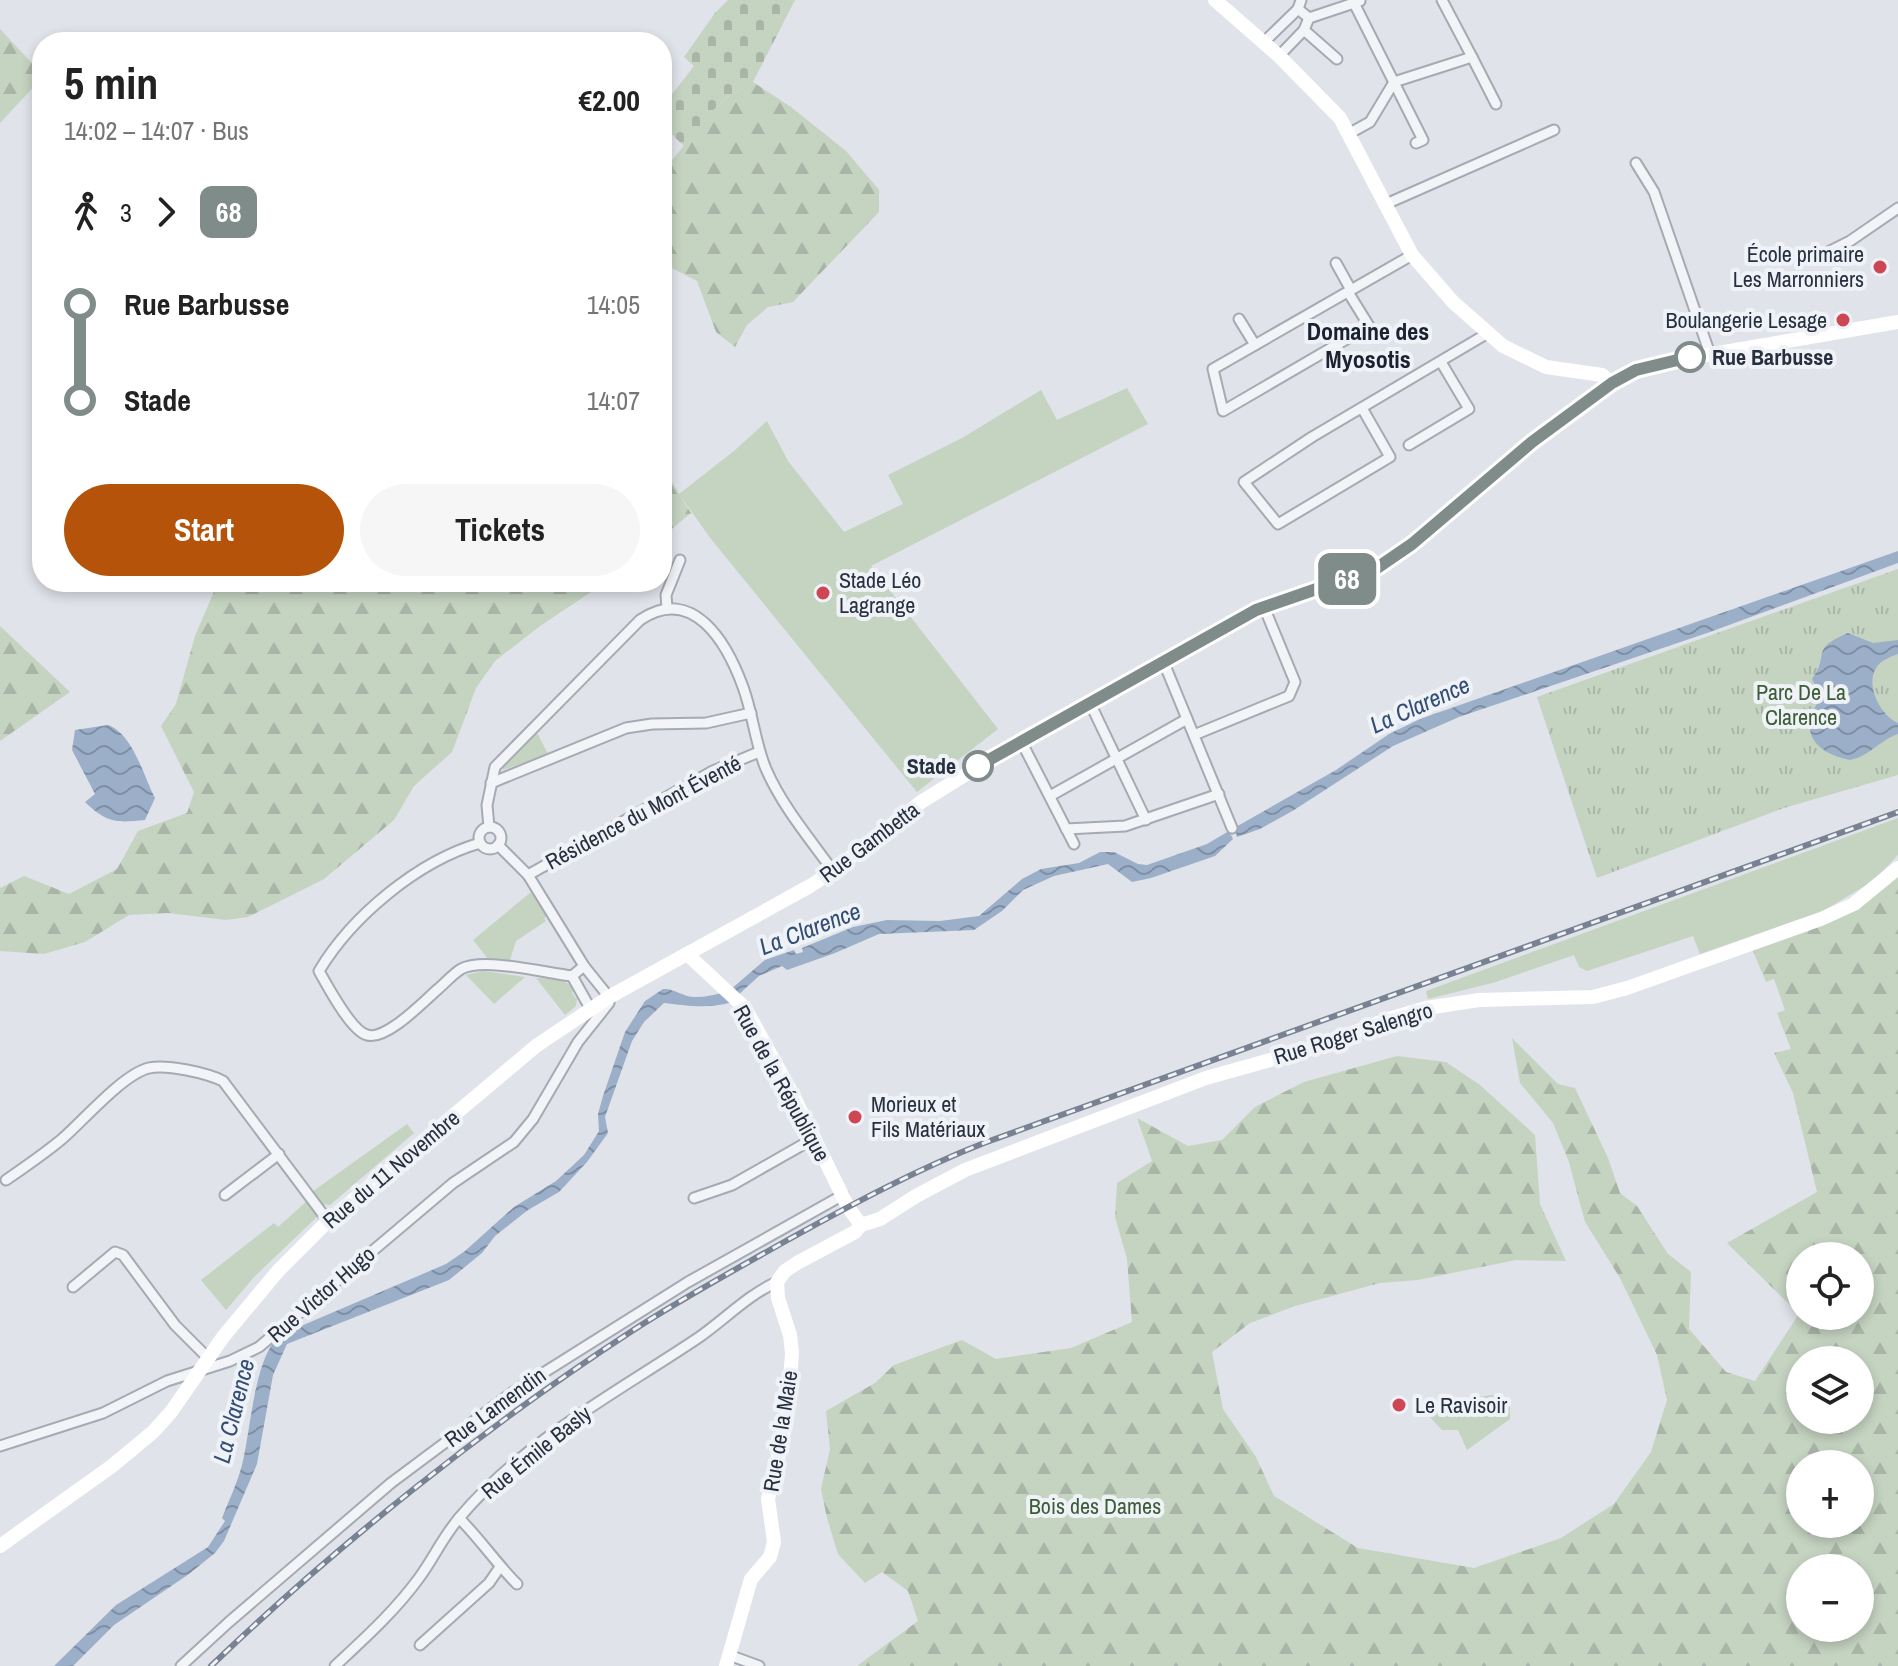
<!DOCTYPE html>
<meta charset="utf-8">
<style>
body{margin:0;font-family:"Archivo Narrow",sans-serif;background:#f6f6f6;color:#222;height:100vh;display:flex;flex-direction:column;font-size:30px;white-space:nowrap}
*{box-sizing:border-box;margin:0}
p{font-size:26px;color:#767676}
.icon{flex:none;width:44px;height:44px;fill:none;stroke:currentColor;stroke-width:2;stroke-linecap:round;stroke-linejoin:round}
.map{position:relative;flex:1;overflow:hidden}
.panel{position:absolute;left:32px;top:32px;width:640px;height:560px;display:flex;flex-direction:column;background:#fff;border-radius:32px;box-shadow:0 4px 12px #0003}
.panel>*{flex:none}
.badge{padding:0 16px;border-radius:12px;font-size:28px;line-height:52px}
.buttons{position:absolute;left:1786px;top:1242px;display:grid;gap:16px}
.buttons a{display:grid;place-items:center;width:88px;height:88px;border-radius:50%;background:#fff;box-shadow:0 4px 12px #0003;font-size:40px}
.map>.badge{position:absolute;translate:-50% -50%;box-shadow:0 0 0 4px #fff}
.legs{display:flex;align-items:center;gap:12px;height:88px;padding:0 32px;font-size:26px}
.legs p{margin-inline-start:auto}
.overview{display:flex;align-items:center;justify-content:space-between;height:136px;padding:0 32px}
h1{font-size:44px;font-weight:700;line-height:60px}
.button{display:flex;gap:16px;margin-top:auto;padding:16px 32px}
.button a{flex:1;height:92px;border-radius:48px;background:#b45309;color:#fff;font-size:32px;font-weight:700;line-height:92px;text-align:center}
.button a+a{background:#f6f6f6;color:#222}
ul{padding:0 32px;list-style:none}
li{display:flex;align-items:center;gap:28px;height:96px;font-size:30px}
li i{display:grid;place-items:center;width:12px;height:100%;margin:0 10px;background:currentColor}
li i::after{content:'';width:20px;height:20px;margin:-10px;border:6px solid;border-radius:50%;background:#fff}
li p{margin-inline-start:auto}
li:first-child i{background:linear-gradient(#0000 50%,currentColor 0)}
li:last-child i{background:linear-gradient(currentColor 50%,#0000 0)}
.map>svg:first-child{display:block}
.grass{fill:#c5d3c1}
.forest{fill:url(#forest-firs);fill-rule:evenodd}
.cemetery{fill:url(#cemetery-stones)}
.park{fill:url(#park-tufts)}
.water{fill:url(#water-waves)}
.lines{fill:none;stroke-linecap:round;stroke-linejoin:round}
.street-casing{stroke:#a5aab3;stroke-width:13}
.street{stroke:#f2f4f7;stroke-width:9}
.secondary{stroke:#fff;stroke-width:14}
.rail-casing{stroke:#798292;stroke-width:6}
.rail{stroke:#eff2f6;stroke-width:3;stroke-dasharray:9;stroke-linecap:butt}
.line-1-casing{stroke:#fff;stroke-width:18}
.line-1{stroke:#808c89;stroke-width:12}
.poi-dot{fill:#ce4554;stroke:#eff2f6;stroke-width:3}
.stop-1-dot{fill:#fff;stroke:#808c89;stroke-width:4}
.labels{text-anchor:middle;stroke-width:8;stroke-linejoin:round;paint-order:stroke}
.poi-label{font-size:22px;fill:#283040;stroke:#eff2f6;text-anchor:start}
.stop-label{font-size:22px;font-weight:bold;fill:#283040;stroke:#eff2f6;text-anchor:start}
.park-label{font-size:22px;fill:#3b5c36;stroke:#eff2f6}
.street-label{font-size:22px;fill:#283040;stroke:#eff2f6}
.neighbourhood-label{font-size:24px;font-weight:bold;fill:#1b2131;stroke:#eff2f6}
.water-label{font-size:24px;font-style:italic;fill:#334d74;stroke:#eff2f6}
</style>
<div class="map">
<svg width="1898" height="1666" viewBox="0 0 1898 1666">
<defs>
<pattern id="forest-firs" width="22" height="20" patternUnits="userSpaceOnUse" patternTransform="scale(2)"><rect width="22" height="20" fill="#c5d3c1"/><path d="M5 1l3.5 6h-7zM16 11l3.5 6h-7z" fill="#a9b5a7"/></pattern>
<pattern id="cemetery-stones" width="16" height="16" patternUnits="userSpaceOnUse" patternTransform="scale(2)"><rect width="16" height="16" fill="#c5d3c1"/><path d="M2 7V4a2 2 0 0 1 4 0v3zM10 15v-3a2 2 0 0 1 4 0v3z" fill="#a9b5a7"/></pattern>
<pattern id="park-tufts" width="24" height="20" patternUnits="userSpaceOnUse" patternTransform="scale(2)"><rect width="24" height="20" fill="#c5d3c1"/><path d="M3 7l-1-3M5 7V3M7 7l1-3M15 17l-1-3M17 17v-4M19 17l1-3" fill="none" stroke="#a9b5a7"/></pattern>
<pattern id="water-waves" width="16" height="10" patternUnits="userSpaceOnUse" patternTransform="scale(2)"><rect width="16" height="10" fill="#9bafc9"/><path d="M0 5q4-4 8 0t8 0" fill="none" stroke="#7e8fa5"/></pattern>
</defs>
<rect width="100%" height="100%" fill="#e0e3e9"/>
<g class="grass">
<polygon points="1127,388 1148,424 871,566 998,729 917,792 711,539 679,494 734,451 767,421 788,461 844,532 903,504 888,475 962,438 1041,390 1057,420"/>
<polygon points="536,731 548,754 503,770 502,764"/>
<polygon points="1898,818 1898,855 1873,881 1823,911 1700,954 1693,936 1587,971 1579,967 1574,955 1496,982 1428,999 1426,991"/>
<polygon points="531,892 547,916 544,918 546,921 516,941 509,963 489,960 473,940"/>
<polygon points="483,971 525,977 494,1004 466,975"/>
<path d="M536 978C550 979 565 978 575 989L572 992 575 998H577L576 1006 565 1015Z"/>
<polygon points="407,1124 414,1133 330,1205 321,1204 312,1192"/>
<polygon points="308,1200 318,1216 255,1276 226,1310 201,1280 274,1223 278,1227"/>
<polygon points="1492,1395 1510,1402 1510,1419 1467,1450 1458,1430 1442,1430 1428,1415 1429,1404"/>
</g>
<g class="forest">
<polygon points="0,29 42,74 42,78 0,123"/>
<polygon points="753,82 791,107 846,151 879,190 879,212 793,302 768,307 747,325 735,347 716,332 697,281 666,265 662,259 662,182 669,164 711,112 729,96"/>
<polygon points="662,466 691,513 662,537"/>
<polygon points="218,582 606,582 540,626 495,661 476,688 452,752 414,786 394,820 324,879 248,917 226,920 168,913 129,915 85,942 44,954 0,951 0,888 24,876 69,894 117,869 138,831 187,813 194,792 161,726 176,704 195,636"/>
<polygon points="0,626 70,692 0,741"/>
<path d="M1898 868V1666H857L918 1621 908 1591 882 1572 865 1583 838 1554 827 1518 821 1489 830 1449 826 1411 875 1383 894 1365 962 1340 996 1359 1071 1348 1132 1322 1127 1259 1115 1217 1117 1183 1152 1161 1137 1118 1188 1146 1222 1140 1255 1107 1304 1082 1397 1056 1446 1062 1480 1085 1535 1135 1540 1204 1566 1261 1516 1260 1418 1280 1380 1283 1295 1306 1250 1323 1212 1352 1223 1409 1256 1457 1274 1496 1358 1548 1474 1568 1561 1538 1614 1504 1651 1452 1667 1400 1657 1355 1620 1278 1585 1222 1569 1162 1553 1123 1520 1083 1512 1038 1558 1084 1575 1088 1608 1158 1620 1193 1637 1206 1668 1254 1691 1272 1689 1329 1726 1372 1755 1381 1799 1314 1727 1243 1817 1192 1793 1093 1774 1053 1791 1049 1777 1013 1785 1010 1774 979 1766 982 1750 944 1821 919ZM1800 1256H1860V1316H1800ZM1800 1360H1860V1420H1800ZM1800 1464H1860V1524H1800ZM1800 1568H1860V1628H1800Z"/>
</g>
<polygon class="cemetery" points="728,0 795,0 753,82 729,96 711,112 685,147 662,125 662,107 694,66 684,57 715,13"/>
<polygon class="park" points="1898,569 1898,775 1784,808 1597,878 1537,697"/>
<g class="water">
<polygon points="1898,551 1898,563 1710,632 1459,717 1393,746 1294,810 1260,829 1237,837 1234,828 1336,770 1389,734 1420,719"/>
<path d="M1848 633 1873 643 1898 640V654C1890 657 1881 660 1876 668 1865 686 1881 716 1898 723V734C1880 740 1870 756 1850 760 1810 752 1797 727 1824 694L1822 688 1816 687 1812 679C1831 654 1808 650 1848 633Z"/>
<path d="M108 725C133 734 143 775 155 798L145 820C116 823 107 823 85 802L95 794 72 750 75 730Z"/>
<polygon points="1229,831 1233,839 1215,856 1151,878 1132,882 1108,864 1054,876 1023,890 1002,911 974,930 879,934 835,953 787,970 782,966 759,976 737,996 730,990 765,960 794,950 796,954 803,952 802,948 853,927 887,920 940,921 979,916 1022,879 1041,869 1079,863 1100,852 1114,852 1138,864 1147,865 1207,844"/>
<path d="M663 989C671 989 674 991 682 994 695 1000 708 996 722 993L733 1002C708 1009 690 1006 664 1003L644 1022 632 1041 605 1117 608 1133 587 1162 559 1192 528 1210 495 1236 482 1253 449 1280 287 1344 273 1375 257 1464 224 1541 215 1553 189 1574 114 1625 73 1666H54L116 1605 208 1547 225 1521 222 1518C229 1500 237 1484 242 1465 251 1430 254 1357 280 1335L446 1264 465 1251 514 1207 556 1181 584 1155 599 1131 598 1114 603 1096 625 1032 645 1001Z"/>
</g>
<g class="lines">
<g class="street-casing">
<g id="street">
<polyline points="1442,0 1472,57"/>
<polyline points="1360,1 1354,3 1423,140 1416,143"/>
<polyline points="1298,9 1309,18 1354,3"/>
<polyline points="1304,30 1337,59"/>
<polyline points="1264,42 1298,9 1301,0"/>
<polyline points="1279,56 1304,30 1309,18"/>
<polyline points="1350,133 1370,122 1394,82 1472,57 1496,104"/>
<polyline points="1636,163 1654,192 1710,354"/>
<polyline points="1386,204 1554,130"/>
<polyline points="1824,254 1850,241 1898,208"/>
<polyline points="1336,263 1351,290"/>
<polyline points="1348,292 1369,326 1223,411 1213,369 1412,255"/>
<polyline points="1239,319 1255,345"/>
<polyline points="1362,408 1390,457 1278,524 1244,482 1312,437 1488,333"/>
<polyline points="1409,445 1469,409 1441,362"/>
<polyline points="667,608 666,595 680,560"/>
<polyline points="1164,663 1232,828"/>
<polyline points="1090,703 1146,820"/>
<polyline points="1194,735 1289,696 1295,682 1264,607"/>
<polyline points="1021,741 1074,844"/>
<polyline points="491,783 626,728 652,724 706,723 751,713"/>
<polyline points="1050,796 1187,719"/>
<path d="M489 827 487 805 495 767 640 620C693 584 727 643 743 687 753 714 755 743 766 769 782 806 810 839 833 871"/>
<circle cx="490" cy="838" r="11"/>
<polyline points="1066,829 1125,826 1219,794"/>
<path d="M480 843C418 861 352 916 319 971 327 985 351 1031 367 1035 386 1041 423 1002 438 989 445 983 453 974 461 969 484 957 545 973 572 976L584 966"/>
<polyline points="528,875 713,771 759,752"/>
<polyline points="572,976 590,1008"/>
<path d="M6 1180C25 1167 44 1154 62 1139 83 1121 123 1074 149 1068 167 1064 207 1073 223 1081L328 1221"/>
<polyline points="225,1195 279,1154"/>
<polyline points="694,1198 732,1185 804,1144 815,1141"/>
<polyline points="73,1287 115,1252 123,1255 175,1325 208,1358"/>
<polyline points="0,1446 103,1413 167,1381 230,1361 259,1347 453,1183 514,1142 533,1119 578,1042 609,1003 609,997 584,966 528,875 498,845"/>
<path d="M459 1518C480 1539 496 1563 517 1584"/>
<polyline points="420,1645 489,1583 500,1567"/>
<polyline points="729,1655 759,1666"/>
<polyline points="181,1666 229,1622 391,1483 513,1392 688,1282 843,1195"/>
<path d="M335 1666C365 1638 395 1611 419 1578 433 1559 444 1535 460 1517 524 1441 616 1393 698 1338 724 1320 749 1294 777 1282"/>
</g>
</g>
<use href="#street" class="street"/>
<g class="secondary">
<polyline points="1215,0 1279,56 1340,118 1412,255 1453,302 1503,346 1546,367 1602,375 1612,383"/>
<polyline points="687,954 745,1008 793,1095 848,1207 861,1225"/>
<polyline points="861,1225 880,1219 916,1196 965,1170 1206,1078 1320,1046 1388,1019 1426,1008 1479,1000 1593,997 1627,988 1821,919 1854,904 1898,868"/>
<polyline points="0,1546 112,1466 153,1432 171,1412 223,1337 278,1271 328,1221 536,1046 609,997 810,886 833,871 921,802 1010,747 1256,610 1356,577 1396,557 1568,413 1622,377 1636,370 1671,361 1898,322"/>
<polyline points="726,1666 751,1579 770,1557 774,1542 768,1499 787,1419 792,1353 790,1335 778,1298 777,1282 785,1271 797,1263 855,1232 861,1225"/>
</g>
<g class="rail-casing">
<path id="rail" d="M211 1666C337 1545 486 1426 632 1331 681 1299 733 1271 784 1242 849 1206 915 1170 984 1143L1898 812"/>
</g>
<use href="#rail" class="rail"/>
</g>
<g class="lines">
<g class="line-1-casing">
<polyline id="line-1" points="978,766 1256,610 1377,568 1412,544 1532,442 1612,383 1636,370 1690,357"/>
</g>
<use href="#line-1" class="line-1"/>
</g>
<g class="poi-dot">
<circle cx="1880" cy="267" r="8"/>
<circle cx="1843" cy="320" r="8"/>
<circle cx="823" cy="593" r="8"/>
<circle cx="855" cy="1117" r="8"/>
<circle cx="1399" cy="1405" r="8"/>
</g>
<g class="stop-1-dot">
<circle cx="1690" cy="357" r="14"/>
<circle cx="978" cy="766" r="14"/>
</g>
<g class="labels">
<g class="poi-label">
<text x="1864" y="262" text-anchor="end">École primaire<tspan x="1864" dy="25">Les Marronniers</tspan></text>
<text x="1827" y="328" text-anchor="end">Boulangerie Lesage</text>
<text x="839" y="588">Stade Léo<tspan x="839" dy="25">Lagrange</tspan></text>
<text x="871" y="1112">Morieux et<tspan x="871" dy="25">Fils Matériaux</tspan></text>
<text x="1415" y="1413">Le Ravisoir</text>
</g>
<g class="stop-label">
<text x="1712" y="365">Rue Barbusse</text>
<text x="956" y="774" text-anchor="end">Stade</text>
</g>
<g class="park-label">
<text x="1801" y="700">Parc De La<tspan x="1801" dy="25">Clarence</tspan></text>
<text x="1095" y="1514">Bois des Dames</text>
</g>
<g class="street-label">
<text transform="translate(643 812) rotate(-28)" y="8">Résidence du Mont Éventé</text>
<text transform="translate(869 842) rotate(-37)" y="8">Rue Gambetta</text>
<text transform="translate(1353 1033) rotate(-17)" y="8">Rue Roger Salengro</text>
<text transform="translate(782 1083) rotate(61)" y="8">Rue de la République</text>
<text transform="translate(391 1169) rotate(-40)" y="8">Rue du 11 Novembre</text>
<text transform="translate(321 1294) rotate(-41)" y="8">Rue Victor Hugo</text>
<text transform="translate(495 1407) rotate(-36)" y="8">Rue Lamendin</text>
<text transform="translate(780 1431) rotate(-81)" y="8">Rue de la Maie</text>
<text transform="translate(536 1452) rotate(-39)" y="8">Rue Émile Basly</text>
</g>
<g class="neighbourhood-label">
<text x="1368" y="340">Domaine des<tspan x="1368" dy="28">Myosotis</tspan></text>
</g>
<g class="water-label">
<text transform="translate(1420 705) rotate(-24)" y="8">La Clarence</text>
<text transform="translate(810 929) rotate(-21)" y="8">La Clarence</text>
<text transform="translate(234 1411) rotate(-76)" y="8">La Clarence</text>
</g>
</g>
</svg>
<div class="buttons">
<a><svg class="icon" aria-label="locate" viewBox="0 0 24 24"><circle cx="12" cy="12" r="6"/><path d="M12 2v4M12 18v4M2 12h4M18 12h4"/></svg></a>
<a><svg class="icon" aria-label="layers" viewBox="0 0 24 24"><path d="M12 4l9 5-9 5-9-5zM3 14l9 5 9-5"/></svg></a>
<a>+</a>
<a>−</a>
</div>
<b class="badge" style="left:1347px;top:579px;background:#808c89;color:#fff">68</b>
<section class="panel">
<div class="overview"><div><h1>5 min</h1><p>14:02 – 14:07 · Bus</p></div><b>€2.00</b></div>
<div class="legs"><svg class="icon" aria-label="walk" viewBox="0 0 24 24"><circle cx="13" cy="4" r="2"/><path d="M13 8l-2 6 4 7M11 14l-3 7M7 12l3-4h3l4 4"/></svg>3<svg class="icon" aria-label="forward" viewBox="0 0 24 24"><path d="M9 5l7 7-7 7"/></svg><b class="badge" style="background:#808c89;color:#fff">68</b></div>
<ul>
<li><i style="color:#808c89"></i><b>Rue Barbusse</b><p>14:05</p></li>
<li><i style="color:#808c89"></i><b>Stade</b><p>14:07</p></li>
</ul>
<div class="button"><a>Start</a><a>Tickets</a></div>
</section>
</div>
